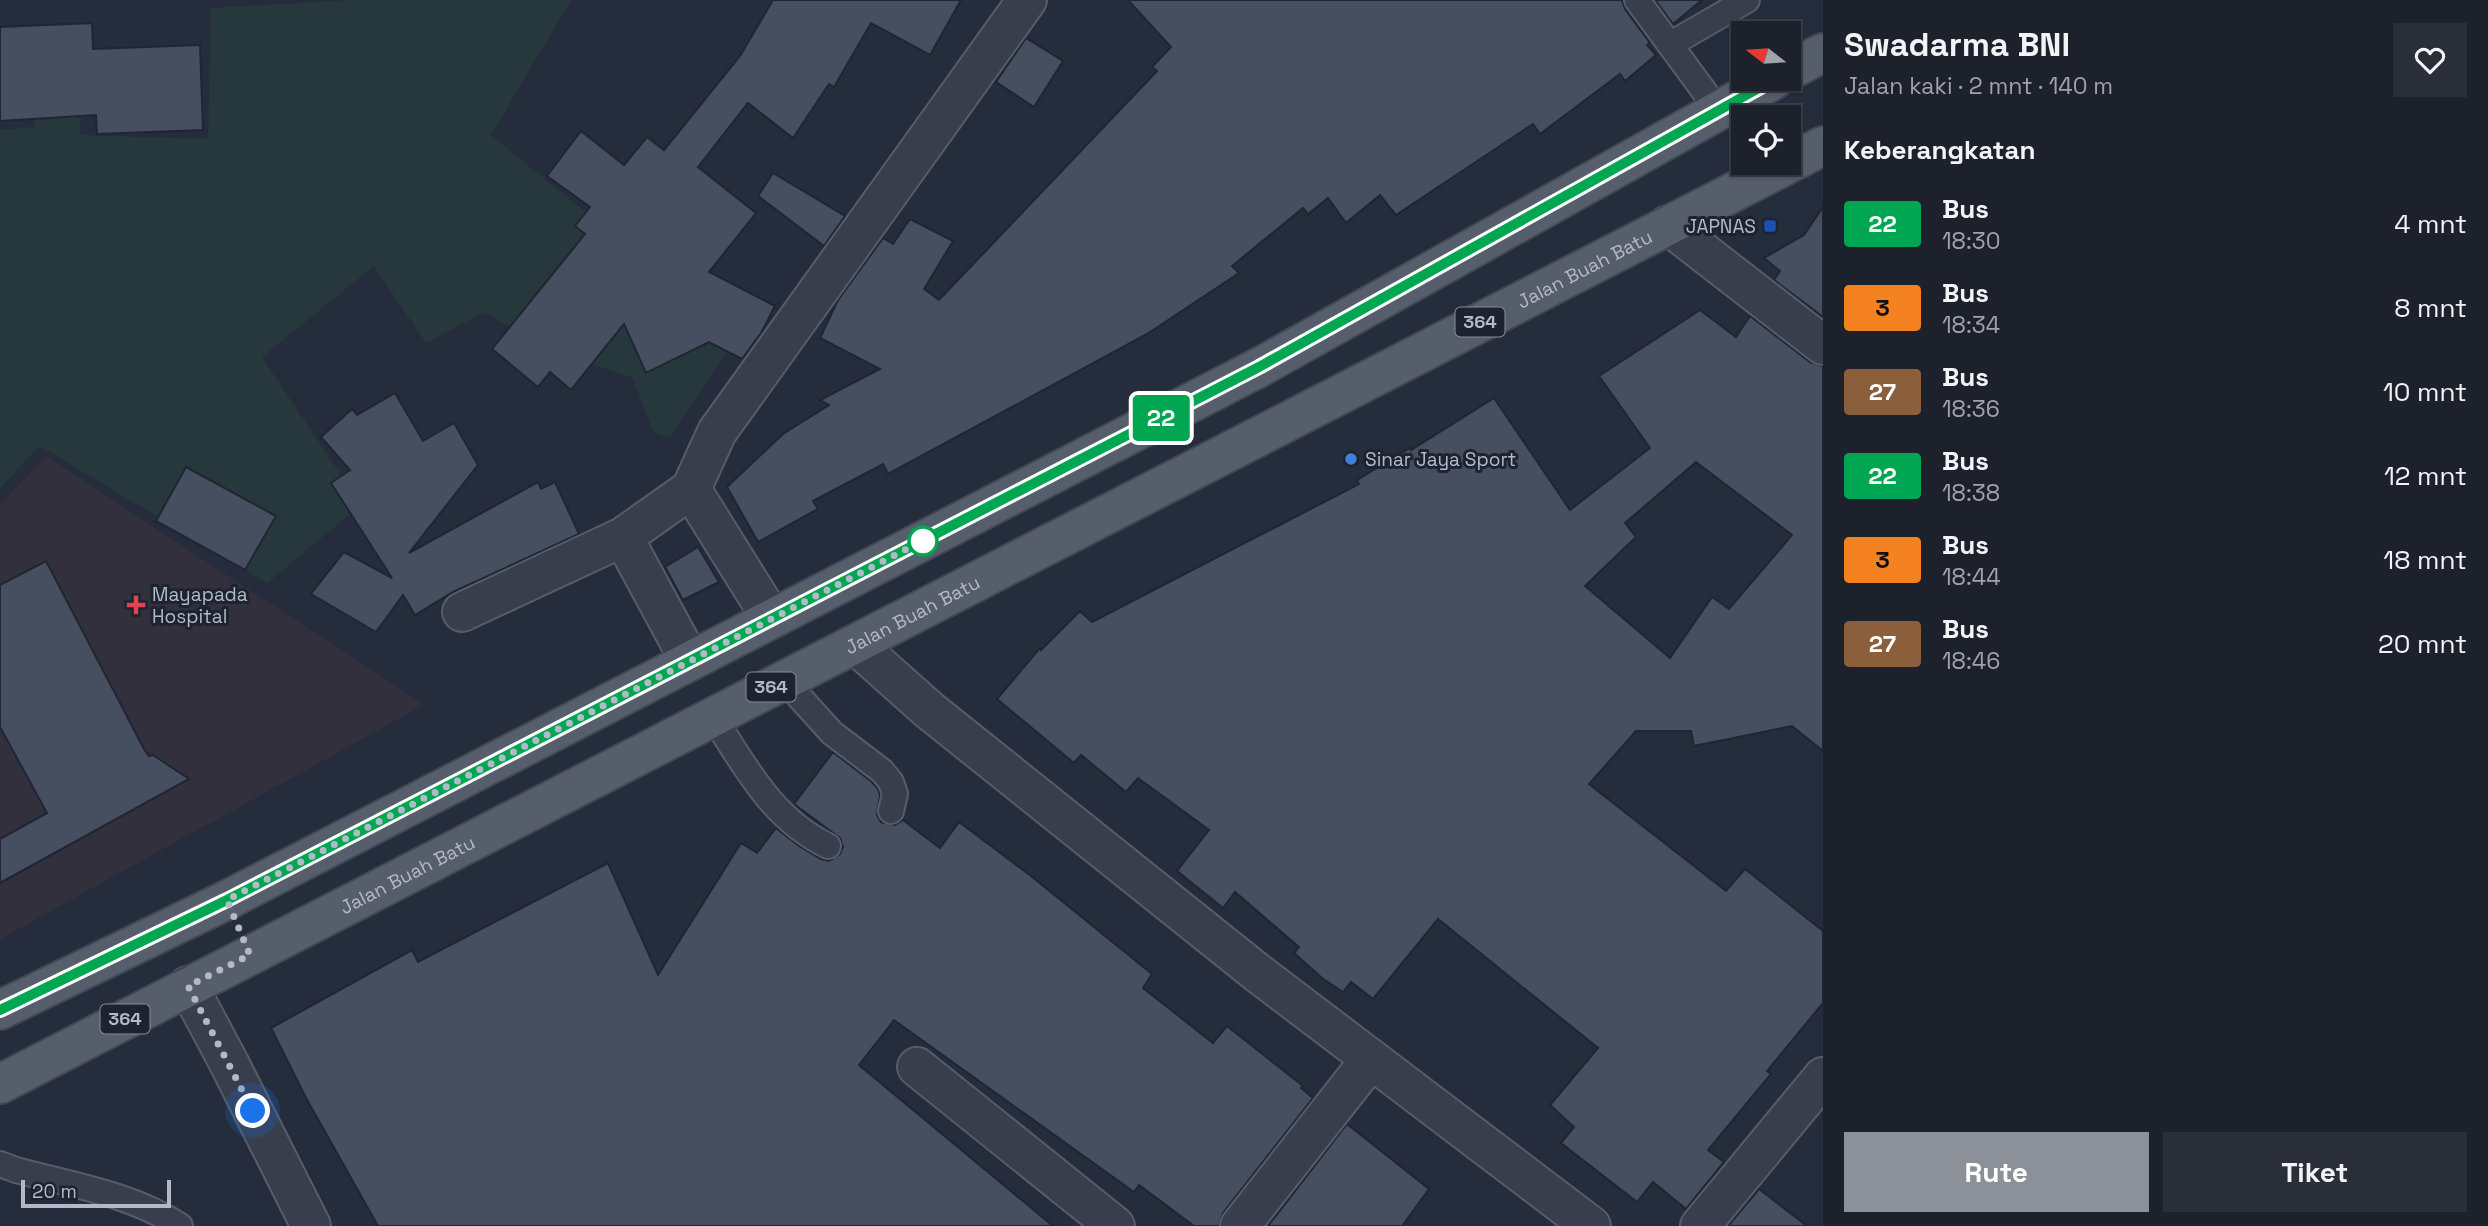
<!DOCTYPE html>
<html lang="id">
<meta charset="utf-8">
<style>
body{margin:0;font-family:"Space Grotesk",sans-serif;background:#292e38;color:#f1f3f6;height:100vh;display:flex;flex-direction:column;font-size:26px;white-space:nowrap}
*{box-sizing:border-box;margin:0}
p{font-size:23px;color:#a0a3a9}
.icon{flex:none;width:38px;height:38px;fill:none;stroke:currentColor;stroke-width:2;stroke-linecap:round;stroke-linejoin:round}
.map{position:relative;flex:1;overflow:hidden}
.drawer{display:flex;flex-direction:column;background:#1c212c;width:665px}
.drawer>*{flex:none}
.badge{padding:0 14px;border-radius:5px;font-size:24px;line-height:46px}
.needle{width:46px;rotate:287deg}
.fabs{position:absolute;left:1731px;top:21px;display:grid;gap:14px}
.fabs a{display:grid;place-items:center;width:70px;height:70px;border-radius:0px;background:#1c212c;box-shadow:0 2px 5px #0004,0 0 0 2px #3a3e48;font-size:35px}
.scale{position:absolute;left:21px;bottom:18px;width:150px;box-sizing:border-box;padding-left:7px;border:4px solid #b4b9c7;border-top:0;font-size:19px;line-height:24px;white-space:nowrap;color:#b4b9c7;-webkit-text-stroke:5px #1d2330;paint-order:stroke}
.you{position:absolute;width:35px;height:35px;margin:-18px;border:5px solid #fff;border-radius:50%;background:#1a73e8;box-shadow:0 0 0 10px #1a73e833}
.map>.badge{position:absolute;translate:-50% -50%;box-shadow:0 0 0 4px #fff}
h2{padding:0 21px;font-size:26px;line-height:63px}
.round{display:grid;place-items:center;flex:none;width:74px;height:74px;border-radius:0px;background:#292e38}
.overview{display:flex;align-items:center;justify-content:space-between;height:119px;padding:0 21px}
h1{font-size:33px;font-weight:700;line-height:52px}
.primary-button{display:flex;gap:14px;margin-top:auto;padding:14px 21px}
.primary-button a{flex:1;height:80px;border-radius:0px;background:#8c9099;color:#fff;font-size:28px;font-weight:700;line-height:80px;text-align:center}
.primary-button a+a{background:#292e38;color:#f1f3f6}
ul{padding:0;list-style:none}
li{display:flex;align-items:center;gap:21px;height:84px;padding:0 21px}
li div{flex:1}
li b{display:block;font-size:26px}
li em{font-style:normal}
li .badge{min-width:77px;font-weight:700;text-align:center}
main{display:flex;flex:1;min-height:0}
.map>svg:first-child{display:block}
.medical{fill:#33303d}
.green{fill:#27383c}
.building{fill:#464f60;stroke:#1f2532;stroke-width:2;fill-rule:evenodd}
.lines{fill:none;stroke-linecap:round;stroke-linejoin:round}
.service-casing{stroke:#565c69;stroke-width:28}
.minor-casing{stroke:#565c69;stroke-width:42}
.primary-casing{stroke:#414754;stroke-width:42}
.service{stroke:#383e4c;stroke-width:24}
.minor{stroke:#383e4c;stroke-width:38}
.primary{stroke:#565d6b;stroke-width:38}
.line-casing{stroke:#fff;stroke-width:16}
.line{stroke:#00a651;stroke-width:10}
.walk{stroke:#b4b9c7;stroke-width:7;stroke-dasharray:0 12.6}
.transit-dot{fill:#1a4fb4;stroke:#1d2330;stroke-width:2.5}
.shop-dot{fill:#3f7fe0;stroke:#1d2330;stroke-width:2.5}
.stop-dot{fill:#fff;stroke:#00a651;stroke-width:3.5}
.health-dot{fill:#e0444e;stroke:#1d2330;stroke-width:2.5}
.labels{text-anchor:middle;stroke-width:6;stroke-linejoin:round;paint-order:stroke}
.shield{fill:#1d2330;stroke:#878c9a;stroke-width:2}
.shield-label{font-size:18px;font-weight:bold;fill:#b4b9c7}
.poi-label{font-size:19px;fill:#b4b9c7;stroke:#1d2330;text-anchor:start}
.street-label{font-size:19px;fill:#b4b9c7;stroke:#1d2330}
</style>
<main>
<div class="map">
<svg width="1823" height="1226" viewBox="0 0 1823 1226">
<rect width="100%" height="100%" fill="#252c3b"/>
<polygon class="medical" points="46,456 424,705 0,939 0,505"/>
<polygon class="green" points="355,0 571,0 491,135 737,336 670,438 654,433 632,377 551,351 484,312 426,343 374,266 262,357 361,505 267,583 40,446 0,488 0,130 35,127 35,73 79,67 80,135 208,139 211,8"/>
<g class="building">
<polygon points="773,0 961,0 930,55 871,23 834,87 829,84 793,138 748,103 698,167 756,213 709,272 775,306 761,333 742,359 709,342 646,373 624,324 571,390 550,372 538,387 492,349 585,234 575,226 590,207 547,176 581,131 624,165 647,137 664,150 740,56"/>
<polygon points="1128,0 1622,0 1625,9 1650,43 1647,45 1656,55 1625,81 1620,74 1540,134 1533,124 1396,215 1380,195 1346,223 1328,198 1308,214 1303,208 1232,266 1239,273 1147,334 888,474 883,464 813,501 818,509 758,542 727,487 783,434 829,405 820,400 880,369 820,338 838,300 883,238 893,244 910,219 953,241 924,289 939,300 1157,71 1152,67 1171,47"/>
<polygon points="1655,0 1702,0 1673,24"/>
<polygon points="92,23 93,49 200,45 203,130 97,134 96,115 0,121 0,27"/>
<polygon points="1026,38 1063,61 1034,107 996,82"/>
<polygon points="773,173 845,216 824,246 758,196"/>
<polygon points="1823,207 1823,317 1774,280 1780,271 1764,258 1804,235"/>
<path d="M1700 310 1736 337 1750 316 1810 362 1823 366V751L1792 726 1694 746 1691 731H1636L1589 784 1726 891 1745 869 1823 931V1003L1767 1071 1771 1074 1708 1150 1724 1162 1686 1209 1653 1182 1637 1202 1561 1143 1574 1127 1550 1105 1598 1048 1438 919 1373 999 1351 982 1343 992 1322 978 1294 953 1299 947 1235 892 1223 908 1177 871 1209 830 1138 778 1126 792 1081 755 1074 763 997 699 1040 648 1041 650 1080 611 1092 622 1359 484 1357 480 1410 448 1411 450 1494 398 1570 510 1650 448 1599 376ZM1696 462 1792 535 1729 609 1712 597 1670 658 1585 586 1636 537 1625 523Z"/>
<polygon points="395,393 423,441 454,423 478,465 409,553 538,482 541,489 555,482 579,534 453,592 415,615 403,595 376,632 311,594 344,552 392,578 331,483 350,470 321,437 352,409 357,415"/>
<polygon points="186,467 276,516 245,570 156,521"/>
<polygon points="698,547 719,582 683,600 665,567"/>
<polygon points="46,561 144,749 149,756 153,755 189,779 0,883 0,839 47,813 0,727 0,585"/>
<polygon points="833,752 872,782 878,789 880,795 877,815 881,822 895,825 903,820 940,848 959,822 1031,876 1152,974 1143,988 1213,1043 1227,1026 1303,1086 1301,1088 1313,1098 1223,1213 1219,1226 1194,1226 1139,1185 1134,1192 894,1020 859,1065 1053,1226 378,1226 306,1098 271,1028 412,950 418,962 608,863 658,975 741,843 757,853 776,828 799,846 821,859 829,861 840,854 843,847 840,838 794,804"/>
<polygon points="1347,1124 1429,1189 1402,1226 1268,1226"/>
<polygon points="1759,1189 1807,1226 1728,1226"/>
</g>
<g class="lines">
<g class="service-casing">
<g id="service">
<polyline points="1637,0 1718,110"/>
<polyline points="1671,44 1747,0"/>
<polyline points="784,680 832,733 882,771 891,782 895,794 891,811"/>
<path d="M713 717C746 767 771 818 828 846"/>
<path d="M0 1164 16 1170C71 1185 132 1194 180 1226"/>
</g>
</g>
<g class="minor-casing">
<g id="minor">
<polyline points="1668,225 1823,345"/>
<polyline points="691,489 772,619"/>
<polyline points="623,537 690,661"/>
<polyline points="462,612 623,537 691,489 717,432 1027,0"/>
<polyline points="855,644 929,710 1259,974 1591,1226"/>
<polyline points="188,986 230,1065 311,1226"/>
<polyline points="917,1067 1115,1226"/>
<polyline points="1240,1226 1371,1059"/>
<polyline points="1700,1226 1823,1077"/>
</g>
</g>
<g class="primary-casing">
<g id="primary">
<polyline points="1788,71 1823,53"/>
<polyline points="0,1010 227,900 1260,367 1775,79"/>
<path id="s1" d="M0 1084 1823 146"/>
</g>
</g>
<use href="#service" class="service"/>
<use href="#minor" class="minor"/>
<use href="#primary" class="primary"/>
</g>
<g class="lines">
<g class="line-casing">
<polyline id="line" points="0,1010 227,900 1259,367 1775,79"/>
</g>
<use href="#line" class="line"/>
<polyline class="walk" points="253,1111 188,986 250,955 227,900 934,535 923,541"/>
</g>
<rect class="transit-dot" x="1763" y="219" width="14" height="14" rx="3.5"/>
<circle class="shop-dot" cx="1351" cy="459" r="7"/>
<circle class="stop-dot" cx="923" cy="541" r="14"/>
<path class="health-dot" d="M132.5 594.5h7v7h7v7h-7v7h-7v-7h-7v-7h7z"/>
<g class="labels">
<g class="shield">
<rect x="1455.5" y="307.5" width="49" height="29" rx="5"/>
<rect x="746.5" y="672.5" width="49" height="29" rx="5"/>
<rect x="100.5" y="1004.5" width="49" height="29" rx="5"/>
</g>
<g class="shield-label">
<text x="1480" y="328">364</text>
<text x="771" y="693">364</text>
<text x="125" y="1025">364</text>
</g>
<g class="poi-label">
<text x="1756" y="233" text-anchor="end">JAPNAS</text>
<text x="1365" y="466">Sinar Jaya Sport</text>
<text x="152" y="601">Mayapada<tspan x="152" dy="22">Hospital</tspan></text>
</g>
<g class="street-label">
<text dy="7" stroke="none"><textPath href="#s1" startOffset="1782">Jalan Buah Batu</textPath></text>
<text dy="7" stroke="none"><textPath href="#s1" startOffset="1026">Jalan Buah Batu</textPath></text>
<text dy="7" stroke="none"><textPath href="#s1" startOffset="458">Jalan Buah Batu</textPath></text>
</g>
</g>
</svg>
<div class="fabs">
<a><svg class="needle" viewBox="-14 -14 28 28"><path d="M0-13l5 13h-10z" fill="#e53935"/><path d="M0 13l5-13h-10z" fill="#a0a3a9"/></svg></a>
<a><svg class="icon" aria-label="locate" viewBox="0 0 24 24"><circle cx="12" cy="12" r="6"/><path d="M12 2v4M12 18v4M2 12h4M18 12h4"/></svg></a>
</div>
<div class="scale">20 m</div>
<div class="you" style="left:253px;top:1111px"></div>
<b class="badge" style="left:1161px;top:418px;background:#00a651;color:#fff">22</b>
</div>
<section class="drawer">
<div class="overview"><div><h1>Swadarma BNI</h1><p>Jalan kaki · 2 mnt · 140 m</p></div><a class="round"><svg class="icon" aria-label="heart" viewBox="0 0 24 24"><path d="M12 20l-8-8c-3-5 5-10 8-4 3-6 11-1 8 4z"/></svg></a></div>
<h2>Keberangkatan</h2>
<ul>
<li><span class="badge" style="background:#00a651;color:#fff">22</span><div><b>Bus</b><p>18:30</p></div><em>4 mnt</em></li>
<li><span class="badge" style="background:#f58220;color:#111">3</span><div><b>Bus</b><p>18:34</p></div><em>8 mnt</em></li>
<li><span class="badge" style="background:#8b5e3c;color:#fff">27</span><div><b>Bus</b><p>18:36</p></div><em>10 mnt</em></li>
<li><span class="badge" style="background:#00a651;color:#fff">22</span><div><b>Bus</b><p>18:38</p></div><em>12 mnt</em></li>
<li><span class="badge" style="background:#f58220;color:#111">3</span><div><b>Bus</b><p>18:44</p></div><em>18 mnt</em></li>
<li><span class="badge" style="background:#8b5e3c;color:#fff">27</span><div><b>Bus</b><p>18:46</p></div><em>20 mnt</em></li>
</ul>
<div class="primary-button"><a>Rute</a><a>Tiket</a></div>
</section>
</main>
